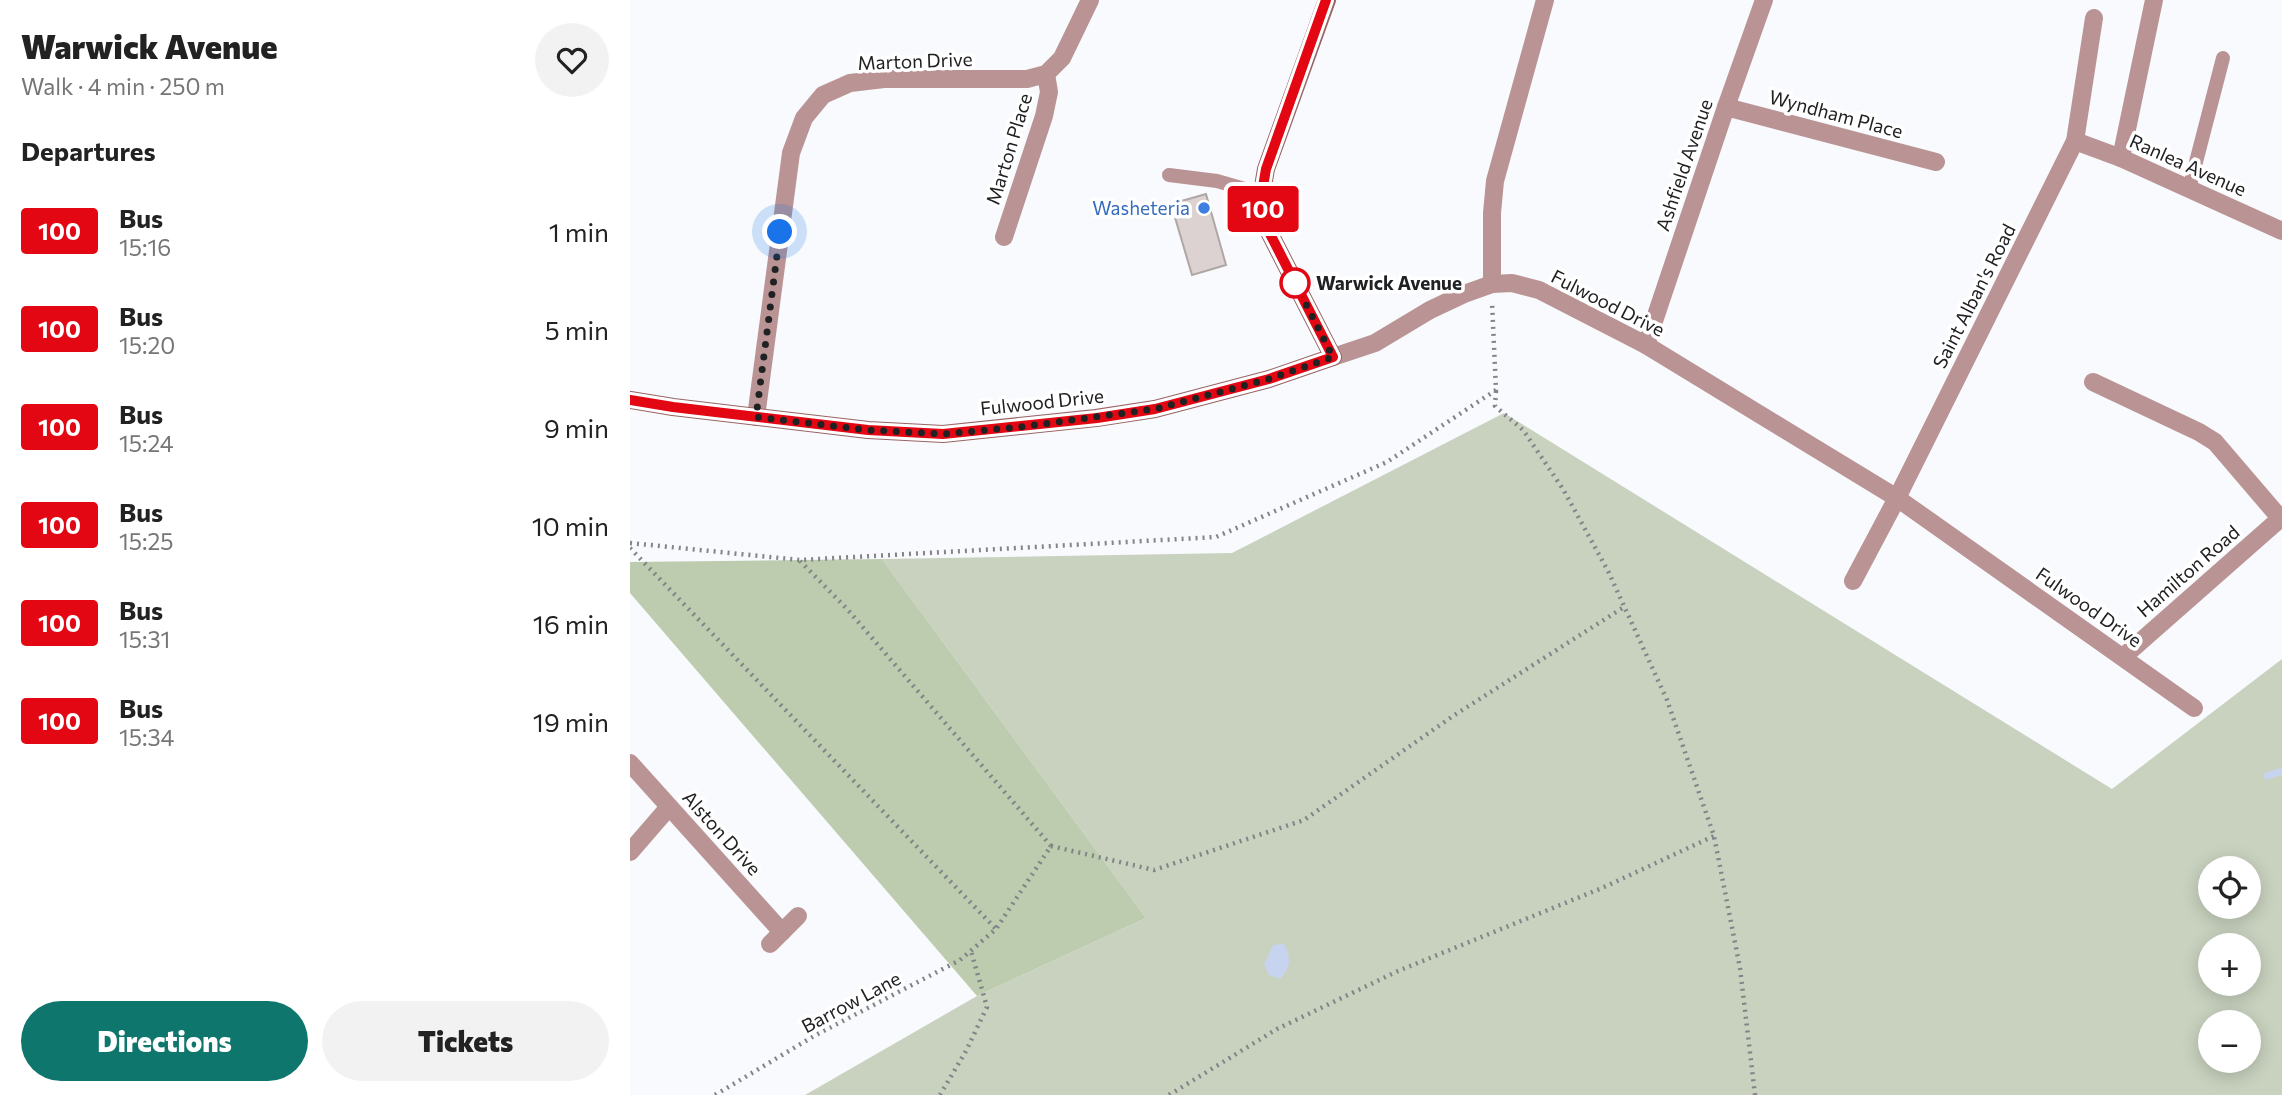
<!DOCTYPE html>
<meta charset="utf-8">
<style>
body{margin:0;font-family:Commissioner,sans-serif;background:#f2f2f2;color:#222;height:100vh;display:flex;flex-direction:column;font-size:26px;white-space:nowrap}
*{box-sizing:border-box;margin:0}
p{font-size:23px;color:#767676}
.icon{flex:none;width:38px;height:38px;fill:none;stroke:currentColor;stroke-width:2;stroke-linecap:round;stroke-linejoin:round}
.map{position:relative;flex:1;overflow:hidden}
.drawer{display:flex;flex-direction:column;background:#fff;width:630px}
.drawer>*{flex:none}
.badge{padding:0 14px;border-radius:5px;font-size:24px;line-height:46px}
.controls{position:absolute;left:1568px;top:856px;display:grid;gap:14px}
.controls a{display:grid;place-items:center;width:63px;height:63px;border-radius:50%;background:#fff;box-shadow:0 4px 18px #0003;font-size:35px}
.you{position:absolute;width:35px;height:35px;margin:-18px;border:5px solid #fff;border-radius:50%;background:#1a73e8;box-shadow:0 0 0 10px #1a73e833}
.map>.badge{position:absolute;translate:-50% -50%;box-shadow:0 0 0 4px #fff}
h2{padding:0 21px;font-size:26px;line-height:63px}
.round{display:grid;place-items:center;flex:none;width:74px;height:74px;border-radius:37px;background:#f2f2f2}
.summary{display:flex;align-items:center;justify-content:space-between;height:119px;padding:0 21px}
h1{font-size:33px;font-weight:800;line-height:52px}
.action{display:flex;gap:14px;margin-top:auto;padding:14px 21px}
.action a{flex:1;height:80px;border-radius:42px;background:#0f766e;color:#fff;font-size:28px;font-weight:800;line-height:80px;text-align:center}
.action a+a{background:#f2f2f2;color:#222}
ul{padding:0;list-style:none}
li{display:flex;align-items:center;gap:21px;height:98px;padding:0 21px}
li div{flex:1}
li b{display:block;font-size:26px}
li em{font-style:normal}
li .badge{min-width:77px;font-weight:700;text-align:center}
main{display:flex;flex:1;min-height:0}
.map>svg:first-child{display:block}
.green{fill:#c9d2bf;fill-rule:evenodd}
.forest{fill:#bdcbaf}
.water{fill:#c6d4f0}
.lines{fill:none;stroke-linecap:round;stroke-linejoin:round}
.stream{stroke:#c6d4f0;stroke-width:7}
.building{fill:#dbd2d1;stroke:#afa7a5;stroke-width:2}
.path{stroke:#828487;stroke-width:4.5;stroke-dasharray:2 5;stroke-linecap:butt}
.lane{stroke:#ba9494;stroke-width:14}
.street{stroke:#ba9494;stroke-width:18}
.secondary{stroke:#986364;stroke-width:18}
.line-casing{stroke:#fff;stroke-width:16}
.line{stroke:#e30613;stroke-width:10}
.walk{stroke:#202123;stroke-width:7;stroke-dasharray:0 12.6}
.shop-dot{fill:#3f7fe0;stroke:#fff;stroke-width:2.5}
.stop-dot{fill:#fff;stroke:#e30613;stroke-width:3.5}
.labels{text-anchor:middle;stroke-width:7;stroke-linejoin:round;paint-order:stroke}
.street-label{font-size:19px;fill:#202123;stroke:#fff}
.shop-label{font-size:19px;fill:#366cbe;stroke:#fff;text-anchor:end}
.stop-label{font-size:19px;font-weight:bold;fill:#202123;stroke:#fff;text-anchor:start}
</style>
<main>
<section class="drawer">
<div class="summary"><div><h1>Warwick Avenue</h1><p>Walk · 4 min · 250 m</p></div><a class="round"><svg class="icon" aria-label="heart" viewBox="0 0 24 24"><path d="M12 20l-8-8c-3-5 5-10 8-4 3-6 11-1 8 4z"/></svg></a></div>
<h2>Departures</h2>
<ul>
<li><span class="badge" style="background:#e30613;color:#fff">100</span><div><b>Bus</b><p>15:16</p></div><em>1 min</em></li>
<li><span class="badge" style="background:#e30613;color:#fff">100</span><div><b>Bus</b><p>15:20</p></div><em>5 min</em></li>
<li><span class="badge" style="background:#e30613;color:#fff">100</span><div><b>Bus</b><p>15:24</p></div><em>9 min</em></li>
<li><span class="badge" style="background:#e30613;color:#fff">100</span><div><b>Bus</b><p>15:25</p></div><em>10 min</em></li>
<li><span class="badge" style="background:#e30613;color:#fff">100</span><div><b>Bus</b><p>15:31</p></div><em>16 min</em></li>
<li><span class="badge" style="background:#e30613;color:#fff">100</span><div><b>Bus</b><p>15:34</p></div><em>19 min</em></li>
</ul>
<div class="action"><a>Directions</a><a>Tickets</a></div>
</section>
<div class="map">
<svg width="1652" height="1095" viewBox="0 0 1652 1095">
<rect width="100%" height="100%" fill="#f8fafe"/>
<path class="green" d="M874 413 1482 789 1652 659V1095H175L347 996 516 918 252 559 602 553ZM1580 868H1619V906H1580ZM1580 945H1619V984H1580ZM1580 1022H1619V1060H1580Z"/>
<polygon class="forest" points="252,559 516,918 347,996 0,593 0,562"/>
<path class="water" d="M650 944 655 945C661 960 661 967 650 979L639 975 634 965 643 945Z"/>
<g class="lines">
<polyline class="stream" points="1637,776 1652,771"/>
</g>
<polygon class="building" points="576,194 596,265 562,275 541,204"/>
<g class="lines">
<g class="path">
<polyline points="866,391 865,406 893,430 933,489 978,571 1037,700 1084,836 1110,968 1125,1095"/>
<polyline points="0,543 170,560 586,537 757,462 866,390 862,302"/>
<polyline points="0,548 366,929"/>
<polyline points="421,846 524,870 674,820 823,716 994,607"/>
<polyline points="85,1095 184,1036 330,960 366,929 421,846 218,610 170,561"/>
<polyline points="310,1095 336,1051 357,1007 341,951"/>
<polyline points="539,1095 647,1029 768,971 972,888 1084,836"/>
</g>
<g class="lane">
<polyline points="539,175 587,181 632,194"/>
<polyline points="1559,189 1593,58"/>
</g>
<g class="street">
<polyline points="1096,107 1306,162"/>
<polyline points="1445,141 1491,158 1652,231"/>
<polyline points="1491,158 1524,0"/>
<polyline points="374,237 414,116 419,92 416,74"/>
<polyline points="862,284 862,213 865,181 915,0"/>
<polyline points="1016,345 1096,107 1134,0"/>
<polyline points="703,357 745,343 800,310 834,294 862,284 882,283 909,290 1016,345 1267,498 1564,708"/>
<polyline points="1463,382 1569,432 1585,442 1650,518"/>
<polyline points="126,417 161,153 174,118 193,95 220,83 254,79 397,79 416,74 432,58 460,0"/>
<polyline points="1223,581 1267,498 1445,141 1464,18"/>
<polyline points="1493,657 1652,517"/>
<polyline points="0,763 152,932"/>
<polyline points="0,852 39,807"/>
<polyline points="140,944 168,916"/>
</g>
<polyline class="secondary" points="0,400 43,407 238,430 313,434 466,418 525,409 639,379 703,357 637,228 631,198 636,169 697,0"/>
</g>
<g class="lines">
<g class="line-casing">
<polyline id="line" points="0,400 43,407 238,430 313,434 467,418 525,409 639,379 703,357 637,228 631,198 636,169 696,0"/>
</g>
<use href="#line" class="line"/>
<polyline class="walk" points="150,232 126,417 238,430 313,434 390,427 525,409 639,379 703,357 665,283"/>
</g>
<circle class="shop-dot" cx="574" cy="208" r="7"/>
<circle class="stop-dot" cx="665" cy="283" r="14"/>
<g class="labels">
<g class="street-label">
<text transform="translate(285 61) rotate(-2)" y="7">Marton Drive</text>
<text transform="translate(1206 114) rotate(15)" y="7">Wyndham Place</text>
<text transform="translate(379 149) rotate(-73)" y="7">Marton Place</text>
<text transform="translate(1054 165) rotate(-71)" y="7">Ashfield Avenue</text>
<text transform="translate(1558 165) rotate(24)" y="7">Ranlea Avenue</text>
<text transform="translate(1344 296) rotate(-63)" y="7">Saint Alban's Road</text>
<text transform="translate(978 303) rotate(27)" y="7">Fulwood Drive</text>
<text transform="translate(412 402) rotate(-6)" y="7">Fulwood Drive</text>
<text transform="translate(1558 571) rotate(-41)" y="7">Hamilton Road</text>
<text transform="translate(1459 607) rotate(35)" y="7">Fulwood Drive</text>
<text transform="translate(92 833) rotate(48)" y="7">Alston Drive</text>
<text transform="translate(221 1002) rotate(-28)" y="7">Barrow Lane</text>
</g>
<g class="shop-label">
<text x="560" y="215">Washeteria</text>
</g>
<g class="stop-label">
<text x="686" y="290">Warwick Avenue</text>
</g>
</g>
</svg>
<div class="controls">
<a><svg class="icon" aria-label="locate" viewBox="0 0 24 24"><circle cx="12" cy="12" r="6"/><path d="M12 2v4M12 18v4M2 12h4M18 12h4"/></svg></a>
<a>+</a>
<a>−</a>
</div>
<div class="you" style="left:150px;top:232px"></div>
<b class="badge" style="left:633px;top:209px;background:#e30613;color:#fff">100</b>
</div>
</main>
